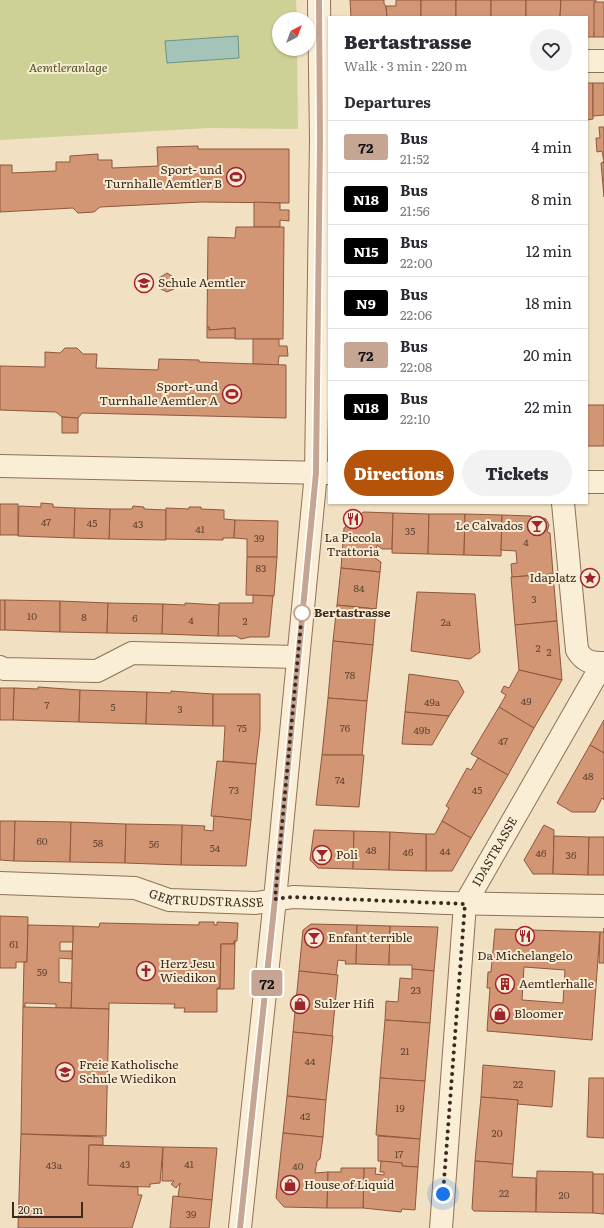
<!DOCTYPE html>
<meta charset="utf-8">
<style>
body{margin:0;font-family:Literata,serif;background:#f2f2f3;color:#2b2b33;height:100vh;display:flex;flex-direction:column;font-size:15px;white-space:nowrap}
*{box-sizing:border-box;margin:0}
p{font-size:13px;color:#7c7c81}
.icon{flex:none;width:22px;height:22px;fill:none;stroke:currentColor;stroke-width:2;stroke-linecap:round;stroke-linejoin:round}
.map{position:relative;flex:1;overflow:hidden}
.details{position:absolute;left:328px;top:16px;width:260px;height:488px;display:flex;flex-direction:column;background:#fff;border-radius:0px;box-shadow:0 1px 3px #0004}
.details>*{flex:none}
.badge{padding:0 8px;border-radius:3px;font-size:14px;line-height:26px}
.needle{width:26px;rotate:41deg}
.controls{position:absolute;left:272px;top:12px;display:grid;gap:8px}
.controls a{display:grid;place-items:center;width:44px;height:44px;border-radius:50%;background:#fff;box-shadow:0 1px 3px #0004;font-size:20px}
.scale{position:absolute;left:12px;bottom:10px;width:71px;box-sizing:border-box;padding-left:4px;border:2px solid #3c2a1d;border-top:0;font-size:11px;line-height:14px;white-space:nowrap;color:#3c2a1d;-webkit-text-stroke:3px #f8ebd3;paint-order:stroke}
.you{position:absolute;width:20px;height:20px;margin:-10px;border:3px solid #fff;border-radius:50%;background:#1a73e8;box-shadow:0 0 0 6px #1a73e833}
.map>.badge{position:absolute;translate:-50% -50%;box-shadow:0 0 0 2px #fff}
h2{padding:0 16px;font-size:15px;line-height:36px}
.round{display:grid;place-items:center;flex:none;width:42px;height:42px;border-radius:21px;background:#f2f2f3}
.head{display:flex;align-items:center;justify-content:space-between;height:68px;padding:0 16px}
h1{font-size:19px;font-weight:800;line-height:30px}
.action{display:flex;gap:8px;margin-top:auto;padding:8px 16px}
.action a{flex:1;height:46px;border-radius:24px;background:#b45309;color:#fff;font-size:16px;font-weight:800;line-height:46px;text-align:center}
.action a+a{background:#f2f2f3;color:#2b2b33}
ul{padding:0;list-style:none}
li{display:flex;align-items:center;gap:12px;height:52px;padding:0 16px;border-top:1px solid #e1e1e2}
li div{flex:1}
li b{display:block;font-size:15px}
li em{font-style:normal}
li .badge{min-width:44px;font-weight:700;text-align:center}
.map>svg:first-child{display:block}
.green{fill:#cdd195}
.water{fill:#a5c4b9;stroke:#6b9386}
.building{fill:#d29675;stroke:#8e573c;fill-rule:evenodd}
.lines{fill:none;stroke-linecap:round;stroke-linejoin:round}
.minor-casing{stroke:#8d7158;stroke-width:24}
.minor{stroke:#fbeed7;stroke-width:22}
.line-casing{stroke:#fff;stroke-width:9}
.line{stroke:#c6a693;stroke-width:6}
.walk{stroke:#3c2a1d;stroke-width:4;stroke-dasharray:0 7.2}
.stop-dot{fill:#fff;stroke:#c6a693;stroke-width:2}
.labels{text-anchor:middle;stroke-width:4;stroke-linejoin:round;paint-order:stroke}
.number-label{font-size:10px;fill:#624533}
.park-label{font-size:12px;font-style:italic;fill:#4f5a22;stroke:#f8ebd3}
.poi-label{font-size:12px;fill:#3c2a1d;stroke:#f8ebd3;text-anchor:start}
.stop-label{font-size:12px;font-weight:bold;fill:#3c2a1d;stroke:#f8ebd3;text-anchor:start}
.street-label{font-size:12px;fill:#3c2a1d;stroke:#f8ebd3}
</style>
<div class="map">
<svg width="604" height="1228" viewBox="0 0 604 1228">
<rect width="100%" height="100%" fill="#f1e0c2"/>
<polygon class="green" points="0,0 296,0 297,19 279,19 279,49 297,49 298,129 209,128 0,140"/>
<polygon class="water" points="238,36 239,58 167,63 165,41"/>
<g class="building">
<polygon points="350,0 384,0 384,4 386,6 387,17 351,17"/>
<polygon points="396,0 421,0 421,17 387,17 386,6 396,6"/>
<rect x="421" y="0" width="35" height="17"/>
<rect x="456" y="0" width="35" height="17"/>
<rect x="491" y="0" width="35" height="17"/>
<polygon points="526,0 561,0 560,17 526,17"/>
<polygon points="561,0 596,0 594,37 587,37 587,17 560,17"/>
<rect x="594" y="2" width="10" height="35"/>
<polygon points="587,83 593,83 593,119 587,120"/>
<polygon points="593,83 604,83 604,115 593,116"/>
<polygon points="599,127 604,127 604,162 602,151 597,152 596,138 600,138"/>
<polygon points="198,146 198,149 289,149 289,203 201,202 100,207 94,212 78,213 73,208 0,212 0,165 12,165 12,173 56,171 56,162 70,162 70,156 98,154 98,160 112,160 112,168 158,166 157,147"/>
<polygon points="603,162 604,162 604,197 601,163"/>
<polygon points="254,202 280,203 280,210 289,210 289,221 280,220 280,227 254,227"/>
<polygon points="236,227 284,227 283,339 235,339 235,328 209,330 209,327 207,327 208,237 235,238"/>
<polygon points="167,273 175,278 176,288 167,292 159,288 159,278"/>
<polygon points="207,327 209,327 209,330 235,328 235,338 207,338"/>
<polygon points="253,339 279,339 279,346 287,346 288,356 279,356 278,365 253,364"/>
<polygon points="65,348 77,348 83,354 97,354 96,368 158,370 159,359 199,360 199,362 286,365 286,418 82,413 78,418 62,417 56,412 0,410 0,366 45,367 45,352 60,353"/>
<rect x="587" y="405" width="17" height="41"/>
<polygon points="62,417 78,418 78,433 62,433"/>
<polygon points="41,503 53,504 53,507 75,508 74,538 18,536 19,506 41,507"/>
<rect x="0" y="504" width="18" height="31"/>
<polygon points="133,506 144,507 144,509 166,510 166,540 109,539 110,509 132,509"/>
<polygon points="189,507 201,507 201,509 224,510 224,519 235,520 234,538 223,538 223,540 166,539 166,508 189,509"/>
<polygon points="75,508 110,509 109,539 74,538"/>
<polygon points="354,512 361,514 363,512 393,513 392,549 382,549 377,545 375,558 381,562 380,572 341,568 344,528 346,527 345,520 348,515"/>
<polygon points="393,513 429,514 428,554 392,553"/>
<polygon points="429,514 465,514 464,555 428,554"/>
<polygon points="465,514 502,515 501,556 464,555"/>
<polygon points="502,515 531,516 533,518 540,517 546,519 549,525 547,532 550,533 553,574 512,577 511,564 517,563 516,551 501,550"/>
<polygon points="235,520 278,521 277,557 247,557 247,539 234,538"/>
<polygon points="247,557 277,557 274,596 246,595"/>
<polygon points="341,568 380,572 376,609 337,605"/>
<polygon points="553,574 557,621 515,625 511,577"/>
<polygon points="417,592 475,594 480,652 470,659 411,651"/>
<polygon points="253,595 273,596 269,637 250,637 241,639 236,636 218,636 219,603 253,603"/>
<rect x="0" y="600" width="5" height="30"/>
<polygon points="5,600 60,601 60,632 5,630"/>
<polygon points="60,601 108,603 107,633 60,632"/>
<polygon points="108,603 163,604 162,634 107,633"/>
<polygon points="185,603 219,605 218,636 162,634 163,604 185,605"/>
<polygon points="337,605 376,609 373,645 333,641"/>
<polygon points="557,621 562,680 519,670 515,625"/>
<polygon points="333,641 373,645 367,701 328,698"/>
<polygon points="519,670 562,680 534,728 499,707 506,695 501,692 504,686 509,688"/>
<polygon points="409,674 458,681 464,692 449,716 405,712"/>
<polygon points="38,687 80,690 79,722 13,720 14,688 38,689"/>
<polygon points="0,688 14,688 13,720 0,720"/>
<polygon points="80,690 147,692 146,724 79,722"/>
<polygon points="171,691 213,694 213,726 146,724 147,692 171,693"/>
<polygon points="213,694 260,694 260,730 256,764 223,761 225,726 213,726"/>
<polygon points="328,698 367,701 362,755 322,755"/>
<polygon points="499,707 534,728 508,775 471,754"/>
<polygon points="405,712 449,716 432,745 402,744"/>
<polygon points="604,720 604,753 590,745"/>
<polygon points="590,745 604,753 604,800 602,798 595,812 572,812 557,803"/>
<polygon points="322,755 364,755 359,807 316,805"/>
<polygon points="478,758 508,775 471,838 442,821 449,808 446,806 467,768 471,770"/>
<polygon points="217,761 256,764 251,820 211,816"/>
<polygon points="214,816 251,820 246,866 181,865 182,825 205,826 204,830 213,831"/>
<polygon points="0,821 15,821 14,861 0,860"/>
<polygon points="15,821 71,822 70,862 14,861"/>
<polygon points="442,821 471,838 452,871 426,871 426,834 435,834"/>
<polygon points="71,822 126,824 125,863 70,862"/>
<polygon points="126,824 182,825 181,865 125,863"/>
<polygon points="544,825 554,830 553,874 533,874 524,860"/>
<polygon points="314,830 354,831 353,869 318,868 310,860"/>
<polygon points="354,831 390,832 389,870 353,869"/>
<polygon points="390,832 426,834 426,871 389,870"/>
<polygon points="554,836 589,837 588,875 553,874"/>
<polygon points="589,837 604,837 604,875 588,875"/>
<polygon points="0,916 28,917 27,962 16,962 16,968 0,968"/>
<polygon points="199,922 214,922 214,925 217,925 217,922 238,923 237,941 234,941 234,944 221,944 220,988 217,988 217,1012 184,1012 185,1008 174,1008 175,1004 109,1003 109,1009 71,1008 73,926 99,927 100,923 199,925"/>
<polygon points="311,924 357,925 356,964 345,964 346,961 338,960 336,975 299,971 303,930"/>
<polygon points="28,925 73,926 73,942 60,942 60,951 72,951 72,959 59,958 59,982 72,983 71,1008 56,1008 56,1004 25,1003 25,1007 23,1007 24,962 27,962"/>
<polygon points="357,925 390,926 389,965 356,964"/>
<polygon points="390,926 438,927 434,971 412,969 412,965 389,965"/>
<polygon points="604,928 604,963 599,963 600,932 604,932"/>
<path d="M495 929 600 932 592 1040 487 1031 490 988H487L488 972H491ZM524 967 565 970 563 1003 522 1000Z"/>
<polygon points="235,941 234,989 217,989 220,988 221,944 234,944"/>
<polygon points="412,969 434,971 430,1023 385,1020 386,1001 398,1002 400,978 412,979"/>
<polygon points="299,971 338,975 332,1036 293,1032"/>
<polygon points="23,1007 109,1009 106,1136 21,1134"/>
<polygon points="385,1020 430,1023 425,1081 380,1078"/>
<polygon points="293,1032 333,1036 326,1100 287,1096"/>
<polygon points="483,1065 555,1071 552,1107 517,1104 518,1100 481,1097"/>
<polygon points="380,1078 425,1081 420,1139 376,1135"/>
<polygon points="589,1078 604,1078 604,1138 587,1137"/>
<polygon points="287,1096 326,1100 323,1137 283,1133"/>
<polygon points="481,1097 518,1100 513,1164 475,1161"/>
<polygon points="283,1133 323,1137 320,1159 317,1161 315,1173 328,1172 327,1208 284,1207 276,1198"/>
<polygon points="21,1134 103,1137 103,1145 89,1145 88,1185 138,1187 138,1195 142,1195 132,1228 18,1228"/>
<polygon points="378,1136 420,1139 418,1167 402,1166 402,1163 378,1161"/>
<polygon points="89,1145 163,1147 160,1183 150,1184 150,1187 88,1185"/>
<polygon points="163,1147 217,1148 212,1200 178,1197 180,1183 176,1188 171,1184 174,1181 162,1181"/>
<polygon points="381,1161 402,1163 402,1166 418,1167 415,1210 402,1209 401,1212 363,1208 364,1168 376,1168 375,1174 384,1175 384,1172 380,1172"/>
<polygon points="475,1161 513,1164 512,1177 536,1178 536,1212 474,1211 472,1209"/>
<polygon points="341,1168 364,1168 363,1208 327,1208 328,1172 341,1172"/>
<polygon points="537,1171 593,1172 593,1213 536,1212"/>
<polygon points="593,1174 604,1174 604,1214 593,1213"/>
<polygon points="173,1196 212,1200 209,1228 170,1228"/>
</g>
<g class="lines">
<g class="minor-casing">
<g id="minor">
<polyline points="587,61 604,61"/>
<polyline points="0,466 329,473"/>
<polyline points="587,482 604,482"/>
<path d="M563 503 577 650C584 662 591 663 604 663"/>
<polyline points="0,667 4,669 97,671 132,653 298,657"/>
<path id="s1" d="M0 883 135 888 169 900 256 903 293 897 446 903 604 906"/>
<polyline points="240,1228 275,899 316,473 321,140 319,0"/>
<path id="s2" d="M441 1228 465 904 603 663"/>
</g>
</g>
<use href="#minor" class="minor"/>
</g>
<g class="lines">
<g class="line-casing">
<polyline id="line" points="240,1228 275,899 316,473 320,140 319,0"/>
</g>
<use href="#line" class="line"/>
<polyline class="walk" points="302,613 275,899 293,897 465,904 443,1194"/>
</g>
<defs>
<g id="stadium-ring" transform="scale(1)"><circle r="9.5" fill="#f8ebd3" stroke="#a1232c" stroke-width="1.5"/><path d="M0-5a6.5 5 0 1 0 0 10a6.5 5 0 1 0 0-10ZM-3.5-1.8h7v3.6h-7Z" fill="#a1232c"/></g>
<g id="school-ring" transform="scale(1)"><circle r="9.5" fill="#f8ebd3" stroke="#a1232c" stroke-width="1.5"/><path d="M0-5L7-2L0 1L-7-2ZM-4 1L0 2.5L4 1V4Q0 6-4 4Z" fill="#a1232c"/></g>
<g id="restaurant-ring" transform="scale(1)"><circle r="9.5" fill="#f8ebd3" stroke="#a1232c" stroke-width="1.5"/><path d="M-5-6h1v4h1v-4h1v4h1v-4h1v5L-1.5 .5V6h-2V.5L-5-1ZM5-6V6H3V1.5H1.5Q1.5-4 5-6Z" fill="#a1232c"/></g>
<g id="bar-ring" transform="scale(1)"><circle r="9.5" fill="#f8ebd3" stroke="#a1232c" stroke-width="1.5"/><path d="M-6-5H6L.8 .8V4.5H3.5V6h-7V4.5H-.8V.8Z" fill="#a1232c"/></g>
<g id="sight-ring" transform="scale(1)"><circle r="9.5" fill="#f8ebd3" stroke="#a1232c" stroke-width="1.5"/><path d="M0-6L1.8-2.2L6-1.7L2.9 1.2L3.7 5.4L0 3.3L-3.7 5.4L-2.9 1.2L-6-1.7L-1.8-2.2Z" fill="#a1232c"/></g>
<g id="church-ring" transform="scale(1)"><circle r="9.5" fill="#f8ebd3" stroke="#a1232c" stroke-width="1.5"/><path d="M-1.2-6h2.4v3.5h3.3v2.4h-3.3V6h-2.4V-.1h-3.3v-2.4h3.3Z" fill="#a1232c"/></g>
<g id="building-ring" transform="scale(1)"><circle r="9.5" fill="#f8ebd3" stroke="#a1232c" stroke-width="1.5"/><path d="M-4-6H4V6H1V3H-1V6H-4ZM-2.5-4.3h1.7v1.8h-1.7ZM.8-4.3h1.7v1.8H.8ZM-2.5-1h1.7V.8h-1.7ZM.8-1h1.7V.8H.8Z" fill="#a1232c"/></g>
<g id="shop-ring" transform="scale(1)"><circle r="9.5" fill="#f8ebd3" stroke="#a1232c" stroke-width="1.5"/><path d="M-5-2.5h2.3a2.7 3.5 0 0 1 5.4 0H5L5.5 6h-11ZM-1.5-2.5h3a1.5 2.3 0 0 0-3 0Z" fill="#a1232c"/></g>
</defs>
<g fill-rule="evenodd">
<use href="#stadium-ring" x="236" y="177"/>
<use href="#school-ring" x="144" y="283"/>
<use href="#stadium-ring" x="232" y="394"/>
<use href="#restaurant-ring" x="353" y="519"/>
<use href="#bar-ring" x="537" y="526"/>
<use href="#sight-ring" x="590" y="578"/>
<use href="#bar-ring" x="322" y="855"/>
<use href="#restaurant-ring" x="525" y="936"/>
<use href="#bar-ring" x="314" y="938"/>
<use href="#church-ring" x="146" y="971"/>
<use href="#building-ring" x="505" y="984"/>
<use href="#shop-ring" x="300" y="1004"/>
<use href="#shop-ring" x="500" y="1014"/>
<use href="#school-ring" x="65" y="1072"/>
<use href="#shop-ring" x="290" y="1185"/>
</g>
<circle class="stop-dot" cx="302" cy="613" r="8"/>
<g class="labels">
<g class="number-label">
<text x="46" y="526">47</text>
<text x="92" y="527">45</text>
<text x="138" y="528">43</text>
<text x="200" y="533">41</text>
<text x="410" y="535">35</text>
<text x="259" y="542">39</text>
<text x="526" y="546">4</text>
<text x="261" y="572">83</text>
<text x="359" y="592">84</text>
<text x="534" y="603">3</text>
<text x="32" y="620">10</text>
<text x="84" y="621">8</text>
<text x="135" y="622">6</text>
<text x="191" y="624">4</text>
<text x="245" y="625">2</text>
<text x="446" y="626">2a</text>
<text x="538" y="652">2</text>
<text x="549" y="656">2</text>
<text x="350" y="679">78</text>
<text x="526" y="705">49</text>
<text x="432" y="706">49a</text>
<text x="47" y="709">7</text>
<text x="113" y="711">5</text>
<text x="180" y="713">3</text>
<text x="242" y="732">75</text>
<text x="345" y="732">76</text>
<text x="422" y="734">49b</text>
<text x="503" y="745">47</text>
<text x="588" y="780">48</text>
<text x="340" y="784">74</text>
<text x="234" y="794">73</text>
<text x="477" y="794">45</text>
<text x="42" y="845">60</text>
<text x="98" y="847">58</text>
<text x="154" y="848">56</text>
<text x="215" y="852">54</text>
<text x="371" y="854">48</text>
<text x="445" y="855">44</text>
<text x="408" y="856">46</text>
<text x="541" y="857">46</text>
<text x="571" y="859">36</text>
<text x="14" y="948">61</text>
<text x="42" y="976">59</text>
<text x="416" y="994">23</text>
<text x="405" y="1055">21</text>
<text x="310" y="1065">44</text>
<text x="518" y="1088">22</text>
<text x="400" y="1112">19</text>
<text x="305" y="1120">42</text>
<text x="497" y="1137">20</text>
<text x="399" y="1158">17</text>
<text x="125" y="1168">43</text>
<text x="189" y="1168">41</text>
<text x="54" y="1169">43a</text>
<text x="298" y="1170">40</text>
<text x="504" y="1197">22</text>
<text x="564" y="1199">20</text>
<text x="191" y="1218">39</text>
</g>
<g class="park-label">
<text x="68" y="72">Aemtleranlage</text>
</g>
<g class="poi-label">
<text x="222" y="174" text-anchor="end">Sport- und<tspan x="222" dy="14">Turnhalle Aemtler B</tspan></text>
<text x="158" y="287">Schule Aemtler</text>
<text x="218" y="391" text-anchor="end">Sport- und<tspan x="218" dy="14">Turnhalle Aemtler A</tspan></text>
<text x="523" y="530" text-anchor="end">Le Calvados</text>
<text x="353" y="542" text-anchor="middle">La Piccola<tspan x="353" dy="14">Trattoria</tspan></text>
<text x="576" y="582" text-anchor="end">Idaplatz</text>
<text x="336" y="859">Poli</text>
<text x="328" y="942">Enfant terrible</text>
<text x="525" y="960" text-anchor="middle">Da Michelangelo</text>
<text x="160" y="968">Herz Jesu<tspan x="160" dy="14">Wiedikon</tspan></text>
<text x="519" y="988">Aemtlerhalle</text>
<text x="314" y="1008">Sulzer Hifi</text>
<text x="514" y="1018">Bloomer</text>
<text x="79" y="1069">Freie Katholische<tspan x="79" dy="14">Schule Wiedikon</tspan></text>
<text x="304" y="1189">House of Liquid</text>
</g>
<g class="stop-label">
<text x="314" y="617">Bertastrasse</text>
</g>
<g class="street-label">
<text dy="4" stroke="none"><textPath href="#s2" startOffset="385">IDASTRASSE</textPath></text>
<text dy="4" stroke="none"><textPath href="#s1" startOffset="208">GERTRUDSTRASSE</textPath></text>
</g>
</g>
</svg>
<div class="controls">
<a><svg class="needle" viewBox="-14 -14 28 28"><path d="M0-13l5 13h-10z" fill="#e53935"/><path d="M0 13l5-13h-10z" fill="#7c7c81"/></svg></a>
</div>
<div class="scale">20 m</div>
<div class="you" style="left:443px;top:1194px"></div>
<b class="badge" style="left:267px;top:983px;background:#c6a693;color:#111">72</b>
<section class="details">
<div class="head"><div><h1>Bertastrasse</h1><p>Walk · 3 min · 220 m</p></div><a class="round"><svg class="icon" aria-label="heart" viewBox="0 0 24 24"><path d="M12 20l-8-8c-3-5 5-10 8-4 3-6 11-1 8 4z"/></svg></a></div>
<h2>Departures</h2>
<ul>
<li><span class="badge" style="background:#c6a693;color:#111">72</span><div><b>Bus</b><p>21:52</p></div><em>4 min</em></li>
<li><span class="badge" style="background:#000;color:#fff">N18</span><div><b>Bus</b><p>21:56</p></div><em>8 min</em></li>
<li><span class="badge" style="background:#000;color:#fff">N15</span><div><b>Bus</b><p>22:00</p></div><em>12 min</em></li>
<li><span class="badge" style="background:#000;color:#fff">N9</span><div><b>Bus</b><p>22:06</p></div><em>18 min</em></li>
<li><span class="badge" style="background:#c6a693;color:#111">72</span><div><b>Bus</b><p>22:08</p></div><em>20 min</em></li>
<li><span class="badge" style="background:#000;color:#fff">N18</span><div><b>Bus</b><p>22:10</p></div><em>22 min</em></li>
</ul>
<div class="action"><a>Directions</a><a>Tickets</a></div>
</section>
</div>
